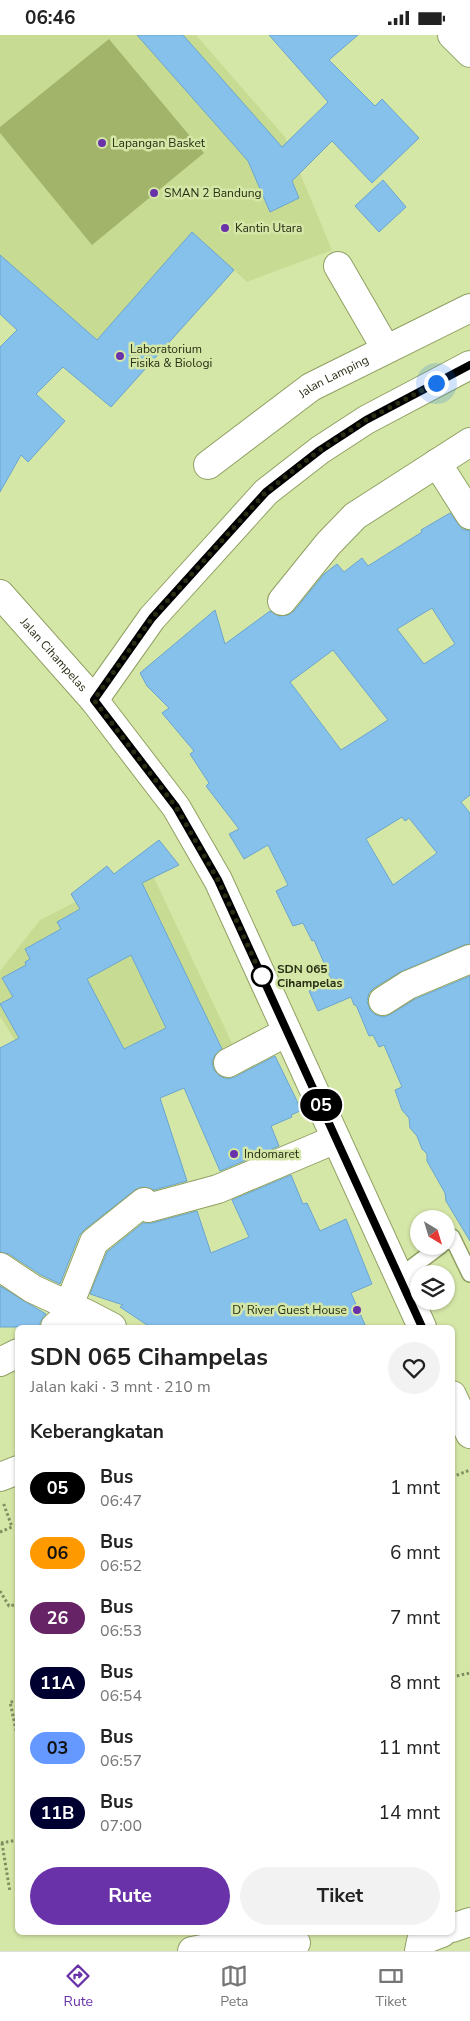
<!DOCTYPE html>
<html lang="id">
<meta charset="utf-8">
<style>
body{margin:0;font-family:"Nunito Sans",sans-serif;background:#f2f2f2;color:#222;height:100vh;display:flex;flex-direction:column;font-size:19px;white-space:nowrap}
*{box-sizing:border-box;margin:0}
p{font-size:16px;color:#767676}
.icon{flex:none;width:28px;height:28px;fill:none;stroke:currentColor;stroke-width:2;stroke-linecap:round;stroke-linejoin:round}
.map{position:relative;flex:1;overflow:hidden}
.details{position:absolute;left:15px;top:1290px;width:440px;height:610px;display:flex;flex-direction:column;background:#fff;border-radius:8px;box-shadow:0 1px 4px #0004}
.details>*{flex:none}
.badge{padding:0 10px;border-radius:16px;font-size:18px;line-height:32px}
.needle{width:32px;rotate:142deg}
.controls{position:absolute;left:410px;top:1175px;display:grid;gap:10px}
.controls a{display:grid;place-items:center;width:45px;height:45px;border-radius:50%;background:#fff;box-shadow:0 1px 4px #0004;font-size:25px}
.you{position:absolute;width:25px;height:25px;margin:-12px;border:4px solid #fff;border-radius:50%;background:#1a73e8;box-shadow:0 0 0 8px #1a73e833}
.map>.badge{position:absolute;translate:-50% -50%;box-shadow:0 0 0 2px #fff}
h2{padding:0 15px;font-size:19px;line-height:45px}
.round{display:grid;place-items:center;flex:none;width:52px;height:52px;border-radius:26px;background:#f2f2f2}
.summary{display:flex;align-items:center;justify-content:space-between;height:85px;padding:0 15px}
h1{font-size:24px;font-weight:700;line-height:38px}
.cta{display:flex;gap:10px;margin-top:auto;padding:10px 15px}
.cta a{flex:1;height:58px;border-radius:30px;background:#6932a9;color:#fff;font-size:20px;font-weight:700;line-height:58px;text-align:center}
.cta a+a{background:#f2f2f2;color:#222}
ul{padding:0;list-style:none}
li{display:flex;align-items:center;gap:15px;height:65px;padding:0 15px}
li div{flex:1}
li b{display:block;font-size:19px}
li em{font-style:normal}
li .badge{min-width:55px;font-weight:700;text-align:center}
.status{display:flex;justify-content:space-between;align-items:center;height:35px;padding:0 25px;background:#fff;direction:ltr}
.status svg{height:14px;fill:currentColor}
.tab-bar{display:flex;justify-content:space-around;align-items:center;height:70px;border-top:1px solid #e0e0e0;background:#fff;font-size:14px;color:#767676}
.tab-bar a{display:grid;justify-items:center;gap:2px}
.tab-bar .selected{color:#6932a9}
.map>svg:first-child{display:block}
.built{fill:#c8db93}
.green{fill:#a2b46a}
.building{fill:#86c1ec;stroke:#6ba5ce;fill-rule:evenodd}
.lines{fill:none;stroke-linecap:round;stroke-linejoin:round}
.lane-casing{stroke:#90a063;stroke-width:18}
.street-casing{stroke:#90a063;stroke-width:30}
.secondary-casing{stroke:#90a063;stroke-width:30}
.primary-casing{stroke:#90a063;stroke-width:30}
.path{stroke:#818e60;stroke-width:3;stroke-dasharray:2.5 2.5;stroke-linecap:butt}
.lane{stroke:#fff;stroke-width:15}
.street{stroke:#fff;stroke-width:28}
.secondary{stroke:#fff;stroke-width:28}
.primary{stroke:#fff;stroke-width:28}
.line-casing{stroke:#fff;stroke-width:11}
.line{stroke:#000;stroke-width:8}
.walk{stroke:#272e14;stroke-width:5;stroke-dasharray:0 9}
.poi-dot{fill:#6932a9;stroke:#d5e7a7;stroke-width:2}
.stop-dot{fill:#fff;stroke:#000;stroke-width:2.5}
.labels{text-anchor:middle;stroke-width:5;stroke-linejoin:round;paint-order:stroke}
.poi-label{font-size:12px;fill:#272e14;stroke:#d5e7a7;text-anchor:start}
.street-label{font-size:12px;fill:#272e14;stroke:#d5e7a7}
.stop-label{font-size:12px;font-weight:bold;fill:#272e14;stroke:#d5e7a7;text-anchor:start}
</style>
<div class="status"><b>06:46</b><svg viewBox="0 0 49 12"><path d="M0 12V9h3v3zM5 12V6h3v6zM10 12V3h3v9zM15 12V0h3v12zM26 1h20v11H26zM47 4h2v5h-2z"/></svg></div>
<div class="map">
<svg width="470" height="1916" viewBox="0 0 470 1916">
<rect width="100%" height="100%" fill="#d5e7a7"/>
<g class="built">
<polygon points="0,0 196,0 285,102 332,215 247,247 234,235 111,372 0,279"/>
<polygon points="148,830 238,1021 78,1108 0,981 0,936 40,885"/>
</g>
<polygon class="green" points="109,4 204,118 92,210 0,98 0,92"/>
<g class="building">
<polygon points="137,0 183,0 282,112 328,67 269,0 358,0 329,25 375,71 382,64 419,103 372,148 332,106 292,146 299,163 270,177 248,126"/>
<polygon points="383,145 406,172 379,197 355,171"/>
<polygon points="192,197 234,235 111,372 63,332 36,359 65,386 28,427 21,420 0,457 0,312 17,295 0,279 0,220 97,305"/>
<path d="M450 478 462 494 470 496V760L461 767 470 778V909L464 910 400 937 374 953 369 958 367 966 370 975 376 980 384 982 391 979 415 964 470 941V1206L446 1166 445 1158 427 1126V1119L422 1114 417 1101 410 1093 409 1083 402 1075 395 1055 402 1052 384 1010 379 1012 373 1000 369 1001 356 970H354L351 962 318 976 309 956 328 947 327 945 331 944 314 905 312 906 303 888 293 891 276 856 288 850 268 810 244 824 229 799 239 794 206 751 209 748 190 719 194 716 162 678 169 673 147 651 140 638 215 575 225 609 270 576 279 581 288 580 294 576 324 539 337 529 344 537 362 523 368 531 422 497 421 495ZM432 573 455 609 424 629 397 594ZM333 615 388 685 341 715 290 647ZM402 782 405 786 409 783 437 818 393 850 366 804Z"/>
<path d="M159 805 179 830 142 848 222 1014 215 1020 212 1027 214 1035 220 1041 227 1044 235 1042 275 1021 297 1066 300 1076 291 1080 292 1082 271 1091 279 1111 220 1136 184 1053 160 1063 187 1146 154 1155 143 1152 135 1155 84 1195 79 1201 60 1249 41 1240 9 1219 0 1217V1013L19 1003 0 969 13 962 2 943 26 930 25 927 30 924 25 914 61 894 57 887 80 874 71 859 107 831 114 839ZM131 920 166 993 124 1014 87 944Z"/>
<polygon points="291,1140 303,1169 307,1168 320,1196 346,1184 372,1249 351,1258 366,1292 150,1292 120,1272 123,1270 90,1259 107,1217 143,1188 152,1188 197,1176 211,1218 249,1202 232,1165"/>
<polygon points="0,1251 46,1279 40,1287 40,1292 0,1292"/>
</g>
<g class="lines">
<g class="lane-casing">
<g id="lane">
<polyline points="446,1207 452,1202 470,1239"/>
<polyline points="399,1242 440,1211"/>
</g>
</g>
<g class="street-casing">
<g id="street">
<polyline points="338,231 386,314"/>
<polyline points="437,428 470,480"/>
<path id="s1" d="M208 430 311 352 470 273"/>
<polyline points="282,566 328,509 355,481 470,407"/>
<polyline points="383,966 408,950 470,924"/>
<polyline points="228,1028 287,997"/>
<polyline points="0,1232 33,1254 87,1279 112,1292"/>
<polyline points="69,1270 94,1207 144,1167 148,1173 218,1154 336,1104"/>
<polyline points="55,1292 76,1273"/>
<polyline points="0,1327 18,1318"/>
<polyline points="0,1442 18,1435"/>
<polyline points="452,1893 470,1887"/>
<polyline points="192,1916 223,1910 254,1909 261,1913 296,1908"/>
<polyline points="419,1916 421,1906 442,1898"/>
</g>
</g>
<g class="secondary-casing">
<polyline id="secondary" points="94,665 152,583 266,457 320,415 366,385 470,330"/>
</g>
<g class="primary-casing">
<g id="primary">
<polyline points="452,0 470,18"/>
<path id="s2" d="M0 559 94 665 176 772 218 845 422 1292"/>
<polyline points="452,1360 470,1399"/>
</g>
</g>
<g class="path">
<polyline points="452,1442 470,1435"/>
<polyline points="0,1497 12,1492 3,1467"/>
<polyline points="0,1556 9,1571 18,1569"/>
<polyline points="452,1642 470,1638"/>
<polyline points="18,1666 10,1667 18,1704"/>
<polyline points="1,1808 18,1805"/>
<polyline points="2,1808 10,1857"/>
</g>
<use href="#lane" class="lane"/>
<use href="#street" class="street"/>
<use href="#secondary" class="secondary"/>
<use href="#primary" class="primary"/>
</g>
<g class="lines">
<g class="line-casing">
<polyline id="line" points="422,1292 218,845 176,772 94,665 152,583 266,457 320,415 366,385 470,330"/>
</g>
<use href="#line" class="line"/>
<polyline class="walk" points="262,941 264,946 218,845 176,772 94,665 152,583 266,457 320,415 366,385 436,348"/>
</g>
<g class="poi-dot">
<circle cx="102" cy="108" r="5"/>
<circle cx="154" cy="158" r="5"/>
<circle cx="225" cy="193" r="5"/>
<circle cx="120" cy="321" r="5"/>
<circle cx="234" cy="1119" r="5"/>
<circle cx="357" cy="1275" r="5"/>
</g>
<circle class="stop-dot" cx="262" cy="941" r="10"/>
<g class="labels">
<g class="poi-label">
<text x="112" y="112">Lapangan Basket</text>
<text x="164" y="162">SMAN 2 Bandung</text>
<text x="235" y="197">Kantin Utara</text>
<text x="130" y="318">Laboratorium<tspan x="130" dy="14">Fisika &amp; Biologi</tspan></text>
<text x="244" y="1123">Indomaret</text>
<text x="347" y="1279" text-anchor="end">D' River Guest House</text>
</g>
<g class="street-label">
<text dy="4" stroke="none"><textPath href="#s1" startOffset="154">Jalan Lamping</textPath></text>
<text dy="4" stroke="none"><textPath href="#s2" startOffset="81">Jalan Cihampelas</textPath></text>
</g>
<g class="stop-label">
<text x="277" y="938">SDN 065<tspan x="277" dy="14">Cihampelas</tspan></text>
</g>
</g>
</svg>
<div class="controls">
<a><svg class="needle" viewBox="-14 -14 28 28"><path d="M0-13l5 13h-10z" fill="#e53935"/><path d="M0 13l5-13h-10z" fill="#767676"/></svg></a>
<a><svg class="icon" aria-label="layers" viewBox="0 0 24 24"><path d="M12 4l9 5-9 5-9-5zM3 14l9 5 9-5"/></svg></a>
</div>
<div class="you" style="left:436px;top:348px"></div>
<b class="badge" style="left:321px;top:1070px;background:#000;color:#fff">05</b>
<section class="details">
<div class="summary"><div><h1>SDN 065 Cihampelas</h1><p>Jalan kaki · 3 mnt · 210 m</p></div><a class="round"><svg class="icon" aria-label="heart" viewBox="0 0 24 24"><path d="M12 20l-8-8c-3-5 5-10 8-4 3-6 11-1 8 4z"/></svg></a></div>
<h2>Keberangkatan</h2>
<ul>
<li><span class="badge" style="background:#000;color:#fff">05</span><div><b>Bus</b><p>06:47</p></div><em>1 mnt</em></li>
<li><span class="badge" style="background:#f90;color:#111">06</span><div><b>Bus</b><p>06:52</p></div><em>6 mnt</em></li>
<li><span class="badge" style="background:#662365;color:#fff">26</span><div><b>Bus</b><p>06:53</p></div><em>7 mnt</em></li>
<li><span class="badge" style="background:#000030;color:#fff">11A</span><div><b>Bus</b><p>06:54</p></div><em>8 mnt</em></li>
<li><span class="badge" style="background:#69f;color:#111">03</span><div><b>Bus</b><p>06:57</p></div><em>11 mnt</em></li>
<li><span class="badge" style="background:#000030;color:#fff">11B</span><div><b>Bus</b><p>07:00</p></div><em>14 mnt</em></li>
</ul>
<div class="cta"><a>Rute</a><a>Tiket</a></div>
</section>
</div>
<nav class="tab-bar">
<a class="selected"><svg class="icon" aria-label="directions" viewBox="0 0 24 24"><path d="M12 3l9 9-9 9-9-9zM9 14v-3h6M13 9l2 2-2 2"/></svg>Rute</a>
<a><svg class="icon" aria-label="map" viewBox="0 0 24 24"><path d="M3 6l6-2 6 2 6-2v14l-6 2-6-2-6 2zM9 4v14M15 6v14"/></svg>Peta</a>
<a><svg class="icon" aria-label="tickets" viewBox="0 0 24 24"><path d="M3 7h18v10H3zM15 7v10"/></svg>Tiket</a>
</nav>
